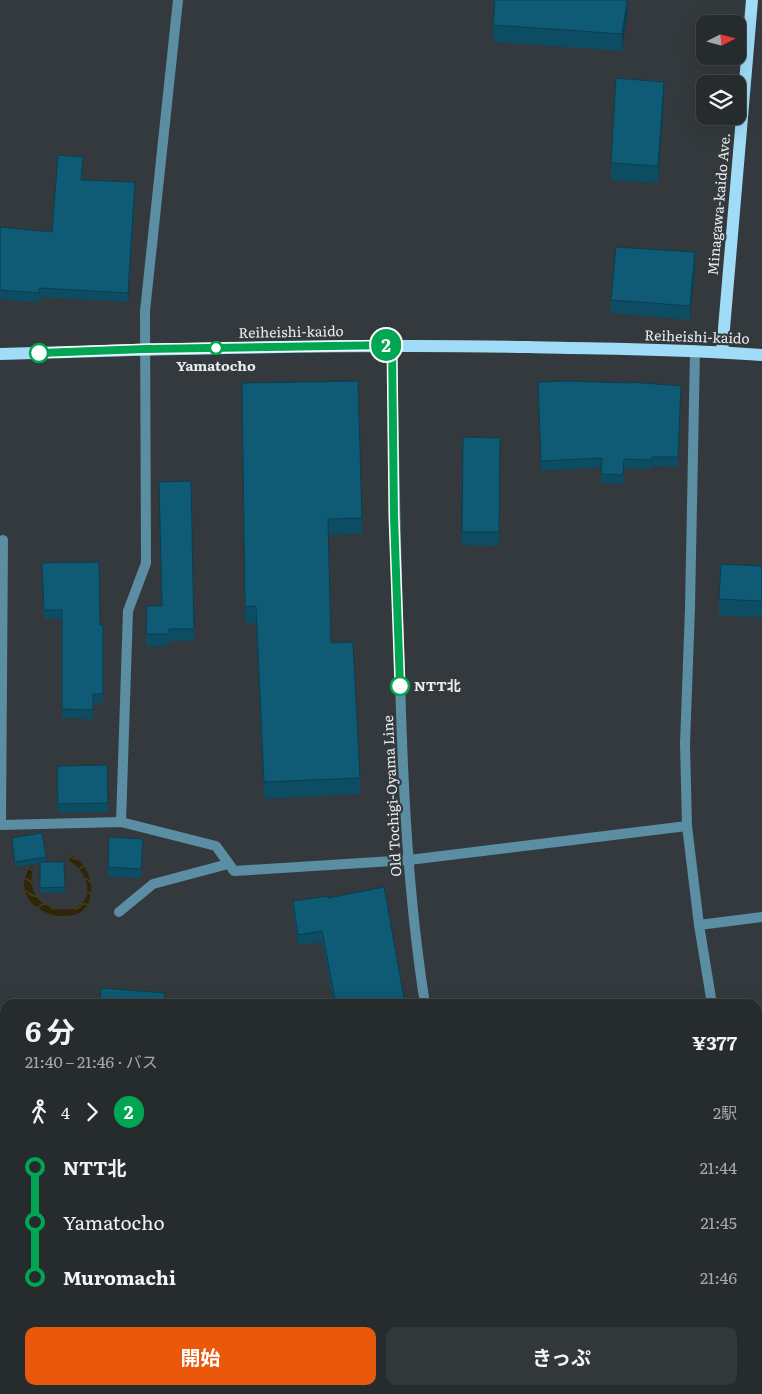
<!DOCTYPE html>
<html lang="ja">
<meta charset="utf-8">
<style>
body{margin:0;font-family:Literata,"Noto Sans JP",serif;background:#323739;color:#f1f3f6;height:100vh;display:flex;flex-direction:column;font-size:19px;white-space:nowrap}
*{box-sizing:border-box;margin:0}
p{font-size:16px;color:#a4a7aa}
.icon{flex:none;width:28px;height:28px;fill:none;stroke:currentColor;stroke-width:2;stroke-linecap:round;stroke-linejoin:round}
.map{position:relative;flex:1;overflow:hidden}
.panel{position:absolute;left:0px;top:999px;width:762px;height:396px;display:flex;flex-direction:column;background:#262b2d;border-radius:15px 15px 0 0;box-shadow:0 5px 20px #0002,0 0 0 1px #424749}
.panel>*{flex:none}
.badge{padding:0 10px;border-radius:16px;font-size:18px;line-height:32px}
.needle{width:32px;rotate:84deg}
.fabs{position:absolute;left:696px;top:15px;display:grid;gap:10px}
.fabs a{display:grid;place-items:center;width:50px;height:50px;border-radius:10px;background:#262b2d;box-shadow:0 5px 20px #0002,0 0 0 1px #424749;font-size:25px}
.map>.badge{position:absolute;translate:-50% -50%;box-shadow:0 0 0 2px #fff}
.legs{display:flex;align-items:center;gap:8px;height:55px;padding:0 25px;font-size:16px}
.legs p{margin-inline-start:auto}
.head{display:flex;align-items:center;justify-content:space-between;height:85px;padding:0 25px}
h1{font-size:28px;font-weight:700;line-height:38px}
.cta{display:flex;gap:10px;margin-top:auto;padding:10px 25px}
.cta a{flex:1;height:58px;border-radius:10px;background:#ea580c;color:#fff;font-size:20px;font-weight:700;line-height:58px;text-align:center}
.cta a+a{background:#323739;color:#f1f3f6}
ul{padding:0 25px;list-style:none}
li{display:flex;align-items:center;gap:18px;height:55px;font-size:19px}
li i{display:grid;place-items:center;width:8px;height:100%;margin:0 6px;background:currentColor}
li i::after{content:'';width:12px;height:12px;margin:-6px;border:4px solid;border-radius:50%;background:#262b2d}
li p{margin-inline-start:auto}
li:first-child i{background:linear-gradient(#0000 50%,currentColor 0)}
li:last-child i{background:linear-gradient(currentColor 50%,#0000 0)}
.map>svg:first-child{display:block}
.cemetery{fill:url(#cemetery-stones)}
.water{fill:url(#water-waves)}
.lines{fill:none;stroke-linecap:round;stroke-linejoin:round}
.service{stroke:#5b8da3;stroke-width:10}
.minor{stroke:#5b8da3;stroke-width:10}
.tertiary{stroke:#5b8da3;stroke-width:10}
.primary{stroke:#a0dcf7;stroke-width:12}
.wall{fill:#0d4d64}
.shaded-wall{fill:#0a3f51}
.building{fill:#0f5a74;stroke:#0a3f51}
.line-1-casing{stroke:#fff;stroke-width:11}
.line-1{stroke:#00a651;stroke-width:8}
.stop-1-dot{fill:#fff;stroke:#00a651;stroke-width:2.5}
.labels{text-anchor:middle;stroke-width:4.5;stroke-linejoin:round;paint-order:stroke}
.street-label{font-size:14px;fill:#e8ecee;stroke:#33393c}
.stop-label{font-size:14px;font-weight:bold;fill:#e8ecee;stroke:#33393c}
</style>
<div class="map">
<svg width="762" height="1394" viewBox="0 0 762 1394">
<defs>
<pattern id="cemetery-stones" width="16" height="16" patternUnits="userSpaceOnUse" patternTransform="scale(1.25)"><rect width="16" height="16" fill="#715c28"/><path d="M2 7V4a2 2 0 0 1 4 0v3zM10 15v-3a2 2 0 0 1 4 0v3z" fill="#857448"/></pattern>
<pattern id="water-waves" width="16" height="10" patternUnits="userSpaceOnUse" patternTransform="scale(1.25)"><rect width="16" height="10" fill="#302506"/><path d="M0 5q4-4 8 0t8 0" fill="none" stroke="#4e452b"/></pattern>
</defs>
<rect width="100%" height="100%" fill="#33393c"/>
<polygon class="cemetery" points="0,1088 5,1089 5,1343 0,1343"/>
<path class="water" d="M71 855C83 862 90 872 91 886 96 941 0 913 30 867L33 868C19 917 94 923 87 885 84 874 79 867 69 861Z"/>
<g class="lines">
<g class="service">
<polyline points="1,825 3,540"/>
<polyline points="119,912 153,884 228,864"/>
</g>
<g class="minor">
<polyline points="695,350 690,608 685,744 687,826 699,925 712,1004"/>
<polyline points="121,822 128,611 146,563 145,311 178,0"/>
<polyline points="0,825 121,822 216,846 234,871 409,860 687,826"/>
<polyline points="699,925 762,917"/>
<polyline points="758,1114 762,1113"/>
<polyline points="0,1356 5,1356"/>
</g>
<g class="tertiary">
<path d="M392 345C394 456 396 568 400 679 403 787 408 897 425 1004"/>
<polyline points="498,1390 499,1394"/>
</g>
<g class="primary">
<polyline points="722,352 752,0"/>
<path d="M0 354C176 348 352 344 529 347 606 349 684 349 762 355"/>
</g>
</g>
<g class="wall">
<polygon points="628,0 628,13 622,51 493,42 493,25"/>
<polygon points="664,99 658,183 611,180 611,163"/>
<polygon points="83,167 82,180 135,192 128,302 39,297 39,303 0,299 0,227 52,232"/>
<polygon points="695,266 690,320 611,313 611,300"/>
<polygon points="538,382 681,386 678,467 652,466 652,469 624,468 623,484 601,483 601,467 541,471"/>
<polygon points="242,383 362,518 362,534 328,535 331,643 360,778 360,794 264,799 256,623 245,623"/>
<polygon points="463,437 500,438 499,546 462,545"/>
<polygon points="191,481 194,641 169,641 168,647 146,646 147,606 161,606"/>
<polygon points="42,563 100,625 103,625 103,703 93,703 93,719 62,718 62,619 44,619"/>
<polygon points="762,566 762,617 719,616 719,599"/>
<polygon points="107,765 108,812 58,813 57,766"/>
<polygon points="12,838 46,857 46,862 64,862 65,892 40,893 40,863 15,867"/>
<polygon points="143,849 141,878 108,877 108,867"/>
<polygon points="328,898 404,998 404,1004 334,1004 322,942 298,945 293,912 293,901"/>
<polygon points="335,1390 369,1390 369,1394 336,1394"/>
</g>
<g class="shaded-wall">
<polygon points="627,0 628,13 622,51 622,34"/>
<polygon points="664,82 664,99 658,183 658,166"/>
<polygon points="135,182 135,192 128,302 128,293"/>
<polygon points="695,252 695,266 690,320 690,306"/>
</g>
<g class="building">
<polygon points="495,0 627,0 622,34 493,25"/>
<polygon points="616,78 664,82 658,166 611,163"/>
<polygon points="58,155 83,157 81,180 135,182 128,293 39,288 39,293 0,290 0,227 52,232"/>
<polygon points="616,247 695,252 690,306 611,300"/>
<polygon points="358,381 362,518 328,519 331,643 353,642 360,778 264,782 256,606 245,607 242,383"/>
<polygon points="566,381 631,383 631,382 681,386 678,457 652,457 652,460 624,459 623,475 601,474 602,458 541,461 538,382"/>
<polygon points="463,437 500,438 499,532 462,532"/>
<polygon points="191,481 194,629 169,629 168,634 146,634 147,606 162,606 159,482"/>
<polygon points="99,562 100,625 103,625 103,694 93,694 93,710 62,709 62,610 44,610 42,563"/>
<polygon points="721,564 762,566 762,601 719,599"/>
<polygon points="107,765 108,803 58,804 57,766"/>
<polygon points="42,833 46,857 15,862 12,838"/>
<polygon points="109,837 143,839 141,869 108,867"/>
<polygon points="40,862 64,862 65,887 40,888"/>
<polygon points="384,887 404,998 401,999 402,1004 336,1004 322,931 298,935 293,901 328,896 328,898"/>
<polygon points="101,988 165,993 164,1004 100,1004"/>
<polygon points="1,1389 5,1389 5,1390 118,1390 119,1394 2,1394"/>
<polygon points="336,1390 363,1390 337,1394"/>
<polygon points="371,1390 477,1390 477,1394 372,1394"/>
</g>
<g class="lines">
<g class="line-1-casing">
<polyline id="line-1" points="39,353 145,349 392,345 394,516 400,686"/>
</g>
<use href="#line-1" class="line-1"/>
</g>
<g class="stop-1-dot">
<circle cx="216" cy="348" r="6"/>
<circle cx="39" cy="353" r="9"/>
<circle cx="400" cy="686" r="9"/>
</g>
<g class="labels">
<g class="street-label">
<text transform="translate(719 204) rotate(-85)" y="5">Minagawa-kaido Ave.</text>
<text transform="translate(291 332) rotate(-1)" y="5">Reiheishi-kaido</text>
<text transform="translate(697 337) rotate(2)" y="5">Reiheishi-kaido</text>
<text transform="translate(392 796) rotate(-93)" y="5">Old Tochigi-Oyama Line</text>
</g>
<g class="stop-label">
<text x="216" y="371">Yamatocho</text>
<text x="414" y="691" text-anchor="start">NTT北</text>
</g>
</g>
</svg>
<div class="fabs">
<a><svg class="needle" viewBox="-14 -14 28 28"><path d="M0-13l5 13h-10z" fill="#e53935"/><path d="M0 13l5-13h-10z" fill="#a4a7aa"/></svg></a>
<a><svg class="icon" aria-label="layers" viewBox="0 0 24 24"><path d="M12 4l9 5-9 5-9-5zM3 14l9 5 9-5"/></svg></a>
</div>
<b class="badge" style="left:386px;top:345px;background:#00a651;color:#fff">2</b>
<section class="panel">
<div class="head"><div><h1>6 分</h1><p>21:40 – 21:46 · バス</p></div><b>¥377</b></div>
<div class="legs"><svg class="icon" aria-label="walk" viewBox="0 0 24 24"><circle cx="13" cy="4" r="2"/><path d="M13 8l-2 6 4 7M11 14l-3 7M7 12l3-4h3l4 4"/></svg>4<svg class="icon" aria-label="forward" viewBox="0 0 24 24"><path d="M9 5l7 7-7 7"/></svg><b class="badge" style="background:#00a651;color:#fff">2</b><p>2駅</p></div>
<ul>
<li><i style="color:#00a651"></i><b>NTT北</b><p>21:44</p></li>
<li><i style="color:#00a651"></i><span>Yamatocho</span><p>21:45</p></li>
<li><i style="color:#00a651"></i><b>Muromachi</b><p>21:46</p></li>
</ul>
<div class="cta"><a>開始</a><a>きっぷ</a></div>
</section>
</div>
